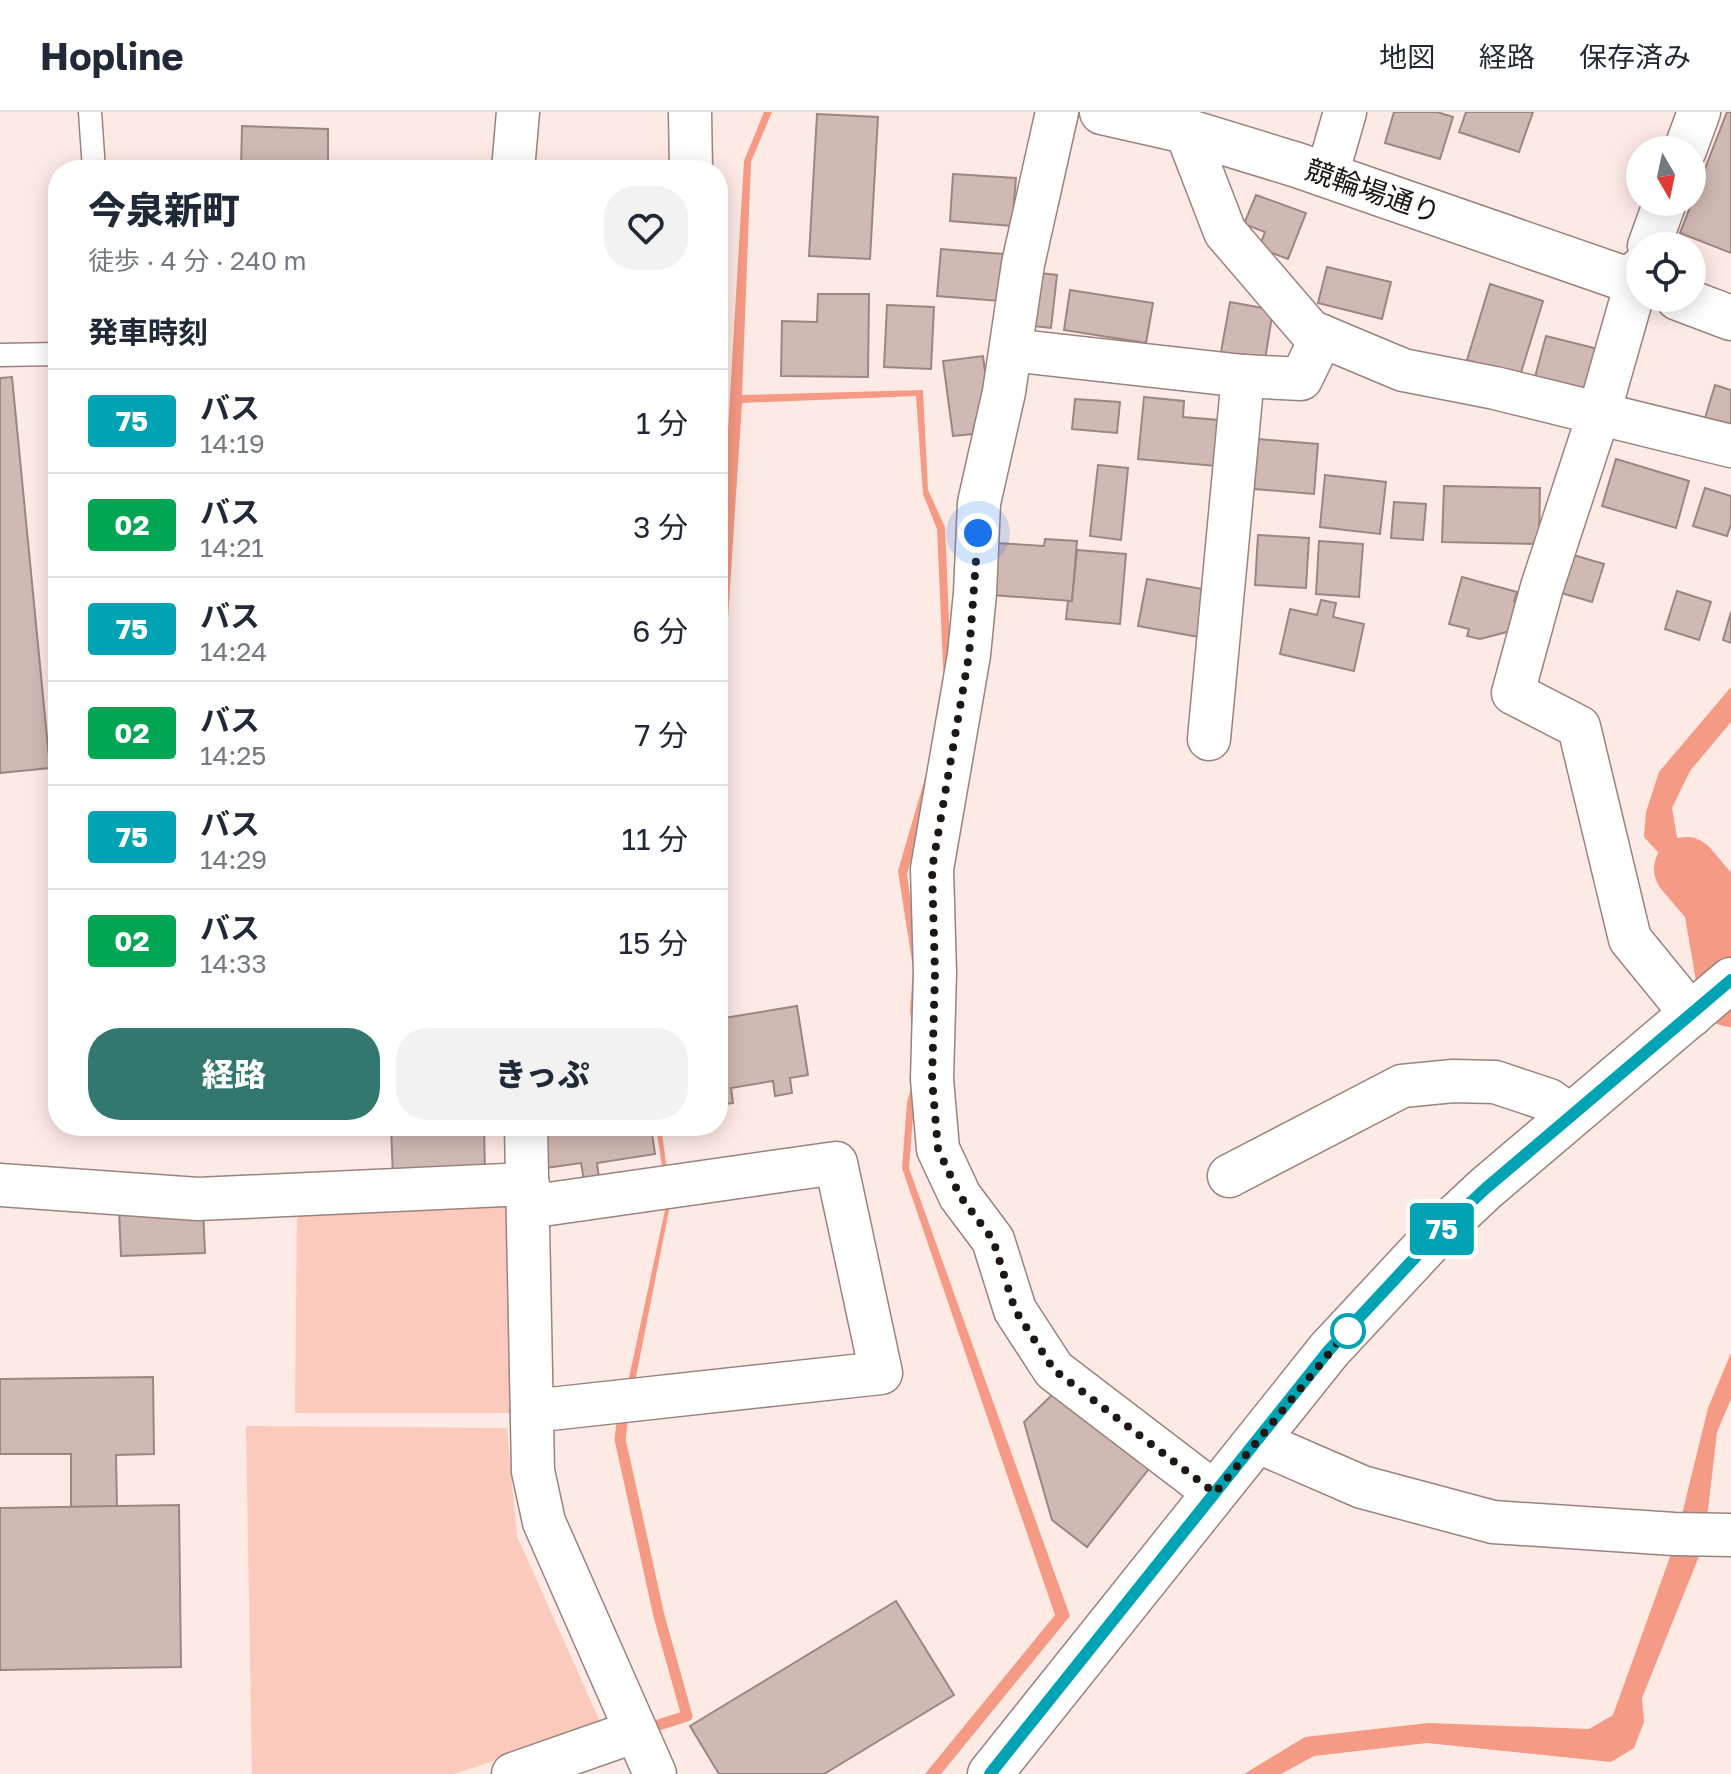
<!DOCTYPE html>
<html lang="ja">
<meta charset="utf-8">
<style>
body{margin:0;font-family:"Golos Text","Noto Sans JP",sans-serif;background:#f2f2f3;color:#1f2937;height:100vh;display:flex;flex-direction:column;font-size:30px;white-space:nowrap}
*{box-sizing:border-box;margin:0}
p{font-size:26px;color:#747a83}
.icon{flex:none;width:44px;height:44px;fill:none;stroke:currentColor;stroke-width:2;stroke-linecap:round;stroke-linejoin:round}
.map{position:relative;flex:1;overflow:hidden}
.panel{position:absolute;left:48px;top:48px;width:680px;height:976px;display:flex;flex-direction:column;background:#fff;border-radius:32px;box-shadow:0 4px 20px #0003}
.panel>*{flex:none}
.badge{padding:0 16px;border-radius:6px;font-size:28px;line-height:52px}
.needle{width:52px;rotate:171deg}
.buttons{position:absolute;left:1626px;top:24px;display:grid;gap:16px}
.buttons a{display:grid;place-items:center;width:80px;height:80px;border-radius:50%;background:#fff;box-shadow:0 4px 20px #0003;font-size:40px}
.you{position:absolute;width:40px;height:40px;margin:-20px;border:6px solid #fff;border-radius:50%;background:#1a73e8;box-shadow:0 0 0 12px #1a73e833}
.map>.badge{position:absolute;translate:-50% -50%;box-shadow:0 0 0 4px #fff}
h2{padding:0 40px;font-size:30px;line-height:72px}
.round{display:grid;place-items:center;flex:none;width:84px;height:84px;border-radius:32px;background:#f2f2f3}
.overview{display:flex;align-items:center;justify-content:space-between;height:136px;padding:0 40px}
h1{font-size:38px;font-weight:800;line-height:60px}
.cta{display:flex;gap:16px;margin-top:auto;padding:16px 40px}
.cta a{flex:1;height:92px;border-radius:32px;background:#32786f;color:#fff;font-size:32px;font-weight:800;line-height:92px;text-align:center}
.cta a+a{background:#f2f2f3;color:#1f2937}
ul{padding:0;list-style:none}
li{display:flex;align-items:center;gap:24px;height:104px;padding:0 40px;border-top:2px solid #e0e1e3}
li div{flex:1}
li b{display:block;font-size:30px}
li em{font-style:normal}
li .badge{min-width:88px;font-weight:700;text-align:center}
header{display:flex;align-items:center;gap:48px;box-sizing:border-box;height:112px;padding:0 40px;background:#fff;border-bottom:2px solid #e0e1e3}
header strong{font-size:38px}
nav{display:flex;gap:44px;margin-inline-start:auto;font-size:28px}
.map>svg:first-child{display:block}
.green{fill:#fbcabd}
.water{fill:#f59a84}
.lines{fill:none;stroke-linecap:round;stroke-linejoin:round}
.stream{stroke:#f59a84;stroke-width:11}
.river{stroke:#f59a84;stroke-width:64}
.building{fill:#d1b9b3;stroke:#9d8680;stroke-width:2}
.lane-casing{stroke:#9a837d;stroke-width:25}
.street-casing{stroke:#9a837d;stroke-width:45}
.secondary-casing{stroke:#9a837d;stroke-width:47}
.primary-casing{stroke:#9a837d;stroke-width:47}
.lane{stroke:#fff;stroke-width:22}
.street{stroke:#fff;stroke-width:42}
.secondary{stroke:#fff;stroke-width:44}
.primary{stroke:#fff;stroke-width:44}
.line-casing{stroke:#fff;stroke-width:18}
.line{stroke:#00a3b4;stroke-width:12}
.walk{stroke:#1f1714;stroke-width:8;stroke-dasharray:0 14.4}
.stop-dot{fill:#fff;stroke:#00a3b4;stroke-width:4}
.labels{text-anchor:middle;stroke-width:8;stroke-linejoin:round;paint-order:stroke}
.street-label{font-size:28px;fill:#1f1714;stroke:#fff}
</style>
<header>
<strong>Hopline</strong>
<nav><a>地図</a><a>経路</a><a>保存済み</a></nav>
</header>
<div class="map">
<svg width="1731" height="1662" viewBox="0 0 1731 1662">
<rect width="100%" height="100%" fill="#feeae5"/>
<g class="green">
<polygon points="507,1088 510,1301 295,1301 297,1096"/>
<polygon points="246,1314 507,1316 517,1424 602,1614 454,1662 252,1662"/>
</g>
<g class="water">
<polygon points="764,0 772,0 751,50 742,283 923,278 928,378 945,415 953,600 907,762 920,857 916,899 925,959 914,992 909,1056 1070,1504 941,1662 925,1662 1055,1503 902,1056 907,990 917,956 910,899 913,856 898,759 945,597 937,417 923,382 916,284 742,291 722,598 718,601 718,486 744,49"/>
<polygon points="1731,575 1731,610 1690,659 1672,696 1677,725 1725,789 1729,826 1713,841 1706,793 1644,725 1646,700 1659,660"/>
<polygon points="656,1014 661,1014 671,1088 634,1275 627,1275 667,1089"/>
<polygon points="1731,1241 1731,1287 1717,1320 1704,1432 1642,1586 1644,1610 1634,1636 1611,1650 1427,1631 1314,1644 1281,1662 1244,1662 1305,1625 1428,1611 1589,1617 1613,1603 1675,1431 1708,1296"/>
</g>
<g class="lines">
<polyline class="stream" points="622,1311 620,1327 659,1504 687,1604 649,1616 652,1621"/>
<polyline class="river" points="1686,757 1715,791 1731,883"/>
</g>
<g class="building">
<polygon points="1394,0 1437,0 1453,5 1440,47 1385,31"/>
<polygon points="1466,0 1533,0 1519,40 1459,20"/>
<polygon points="1727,0 1731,0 1731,141 1680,121"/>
<polygon points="817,2 878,5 870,147 809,144"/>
<polygon points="242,14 328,17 328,58 241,58"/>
<polygon points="341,52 487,54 487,58 341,58"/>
<polygon points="953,62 1016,66 1012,114 950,109"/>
<polygon points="1256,83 1306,101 1288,147 1259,136 1265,120 1244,112"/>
<polygon points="941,137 1003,142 1000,189 937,184"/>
<polygon points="1327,155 1391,170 1382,207 1318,191"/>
<polygon points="1031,160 1057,163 1051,216 1025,213"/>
<polygon points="1490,172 1543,189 1520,264 1467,248"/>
<polygon points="1070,178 1153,191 1146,231 1064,218"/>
<polygon points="818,182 869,182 868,265 781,264 782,209 817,210"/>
<polygon points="1230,190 1273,198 1265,248 1221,240"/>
<polygon points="887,193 934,195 931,257 884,255"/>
<polygon points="1546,224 1598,237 1588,278 1535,265"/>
<polygon points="983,244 990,300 983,321 953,324 943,249"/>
<polygon points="12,265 50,656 0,661 0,266"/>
<polygon points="1715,273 1731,278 1731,314 1705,306"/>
<polygon points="1144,285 1184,289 1183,305 1219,308 1216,354 1138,347"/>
<polygon points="1075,287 1120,290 1117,321 1072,317"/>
<polygon points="1258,327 1318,332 1314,382 1254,377"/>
<polygon points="1616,347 1689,369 1676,416 1602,394"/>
<polygon points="1098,353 1128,356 1121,428 1090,424"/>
<polygon points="1325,363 1386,370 1380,422 1320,415"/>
<polygon points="1444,374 1540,376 1539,432 1442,430"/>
<polygon points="1705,376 1731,384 1731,412 1727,424 1693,414"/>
<polygon points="1394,390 1426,392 1423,428 1391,426"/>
<polygon points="1258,423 1309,426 1306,476 1255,473"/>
<polygon points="1045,427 1077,429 1072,489 993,483 997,431 1044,434"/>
<polygon points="1319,429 1363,432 1359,485 1316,482"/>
<polygon points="1077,438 1126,442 1120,512 1066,507 1068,489 1072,489"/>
<polygon points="1570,442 1604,452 1592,490 1558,480"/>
<polygon points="1462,465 1517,480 1514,489 1520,496 1515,515 1507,520 1480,527 1467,524 1469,517 1449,512"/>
<polygon points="1147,467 1208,478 1199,525 1138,514"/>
<polygon points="1677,479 1711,490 1699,528 1665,517"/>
<polygon points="1321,488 1336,491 1333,505 1364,512 1354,559 1280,542 1290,497 1317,503"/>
<polygon points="1731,500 1731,531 1723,528"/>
<polygon points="797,894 808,963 790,966 792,981 775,984 773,969 731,976 733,991 719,993 718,907"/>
<polygon points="391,1014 484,1014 485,1063 393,1066"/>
<polygon points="539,1014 651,1014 655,1042 597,1051 599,1066 584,1068 581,1051 545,1056"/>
<polygon points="203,1096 205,1141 121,1144 119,1099"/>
<polygon points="153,1265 154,1342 116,1343 117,1394 71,1395 71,1342 0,1342 0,1267"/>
<polygon points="1058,1277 1152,1353 1087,1435 1052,1408 1024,1310"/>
<polygon points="179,1393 181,1555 0,1558 0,1396"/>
<polygon points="896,1489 954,1583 824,1662 719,1662 690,1614"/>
</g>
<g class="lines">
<g class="lane-casing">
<g id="lane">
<polyline points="90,0 94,58"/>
<polyline points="0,243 58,242"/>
</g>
</g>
<g class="street-casing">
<g id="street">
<polyline points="690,0 691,58"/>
<polyline points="1057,0 1023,152 1004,280 979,391 975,481 969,543 932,757 935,861 932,967 938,1037 960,1084 993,1128 1015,1198 1054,1258 1215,1381"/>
<polyline points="1186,19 1225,120 1310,219 1403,258 1495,276 1731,334"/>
<polyline points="1685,38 1699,0"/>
<polyline points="513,58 518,0"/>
<polyline points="1327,63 1345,0"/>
<polyline points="1649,134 1665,90"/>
<polyline points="1640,157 1599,301 1542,475 1513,581 1579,615 1630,827 1692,903"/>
<polyline points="1011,238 1243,264 1301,267 1322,224"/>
<polyline points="1209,627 1243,264"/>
<polyline points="526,1014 533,1359 544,1410 655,1662"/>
<polyline points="1229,1064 1402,974 1453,969 1495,970 1549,988 1571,1004"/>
<polyline points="0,1073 198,1087 528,1072"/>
<polyline points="528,1095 836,1051 881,1261 532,1299"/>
<polyline points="1256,1329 1362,1375 1493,1410 1674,1422 1731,1423"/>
<polyline points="513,1662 636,1619"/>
</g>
</g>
<g class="secondary-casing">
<g id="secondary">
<polyline points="1102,0 1186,19 1297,53 1640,172"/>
<polyline points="1678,186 1731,206"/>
</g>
</g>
<g class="primary-casing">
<polyline id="primary" points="990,1662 1329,1238 1436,1123 1485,1077 1731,868"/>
</g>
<use href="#lane" class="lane"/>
<use href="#street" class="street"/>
<use href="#secondary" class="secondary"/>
<use href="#primary" class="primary"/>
</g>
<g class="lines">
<g class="line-casing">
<polyline id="line" points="990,1662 1329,1238 1436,1123 1485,1077 1731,868"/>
</g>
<use href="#line" class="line"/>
<polyline class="walk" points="978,421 969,543 932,757 935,861 932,967 938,1037 960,1084 993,1128 1015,1198 1054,1258 1215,1381 1349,1217 1348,1219"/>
</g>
<circle class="stop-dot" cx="1348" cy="1219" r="16"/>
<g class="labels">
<g class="street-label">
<text transform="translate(1373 79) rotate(19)" y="10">競輪場通り</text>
</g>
</g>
</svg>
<div class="buttons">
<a><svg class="needle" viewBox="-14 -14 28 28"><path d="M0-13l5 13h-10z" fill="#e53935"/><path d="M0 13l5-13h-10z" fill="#747a83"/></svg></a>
<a><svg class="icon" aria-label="locate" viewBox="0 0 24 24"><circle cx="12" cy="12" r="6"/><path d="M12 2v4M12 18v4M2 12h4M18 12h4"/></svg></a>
</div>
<div class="you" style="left:978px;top:421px"></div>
<b class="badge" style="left:1442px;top:1117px;background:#00a3b4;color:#fff">75</b>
<section class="panel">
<div class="overview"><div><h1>今泉新町</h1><p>徒歩 · 4 分 · 240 m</p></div><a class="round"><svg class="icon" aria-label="heart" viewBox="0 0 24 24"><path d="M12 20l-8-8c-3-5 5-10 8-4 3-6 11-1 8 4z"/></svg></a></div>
<h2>発車時刻</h2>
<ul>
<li><span class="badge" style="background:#00a3b4;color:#fff">75</span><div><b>バス</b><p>14:19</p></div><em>1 分</em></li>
<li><span class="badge" style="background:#00a651;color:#fff">02</span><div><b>バス</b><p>14:21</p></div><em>3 分</em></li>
<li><span class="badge" style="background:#00a3b4;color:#fff">75</span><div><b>バス</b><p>14:24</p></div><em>6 分</em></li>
<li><span class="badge" style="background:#00a651;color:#fff">02</span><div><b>バス</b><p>14:25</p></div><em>7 分</em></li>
<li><span class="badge" style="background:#00a3b4;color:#fff">75</span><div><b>バス</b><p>14:29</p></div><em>11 分</em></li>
<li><span class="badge" style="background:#00a651;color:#fff">02</span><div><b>バス</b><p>14:33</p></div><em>15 分</em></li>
</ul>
<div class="cta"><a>経路</a><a>きっぷ</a></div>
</section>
</div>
